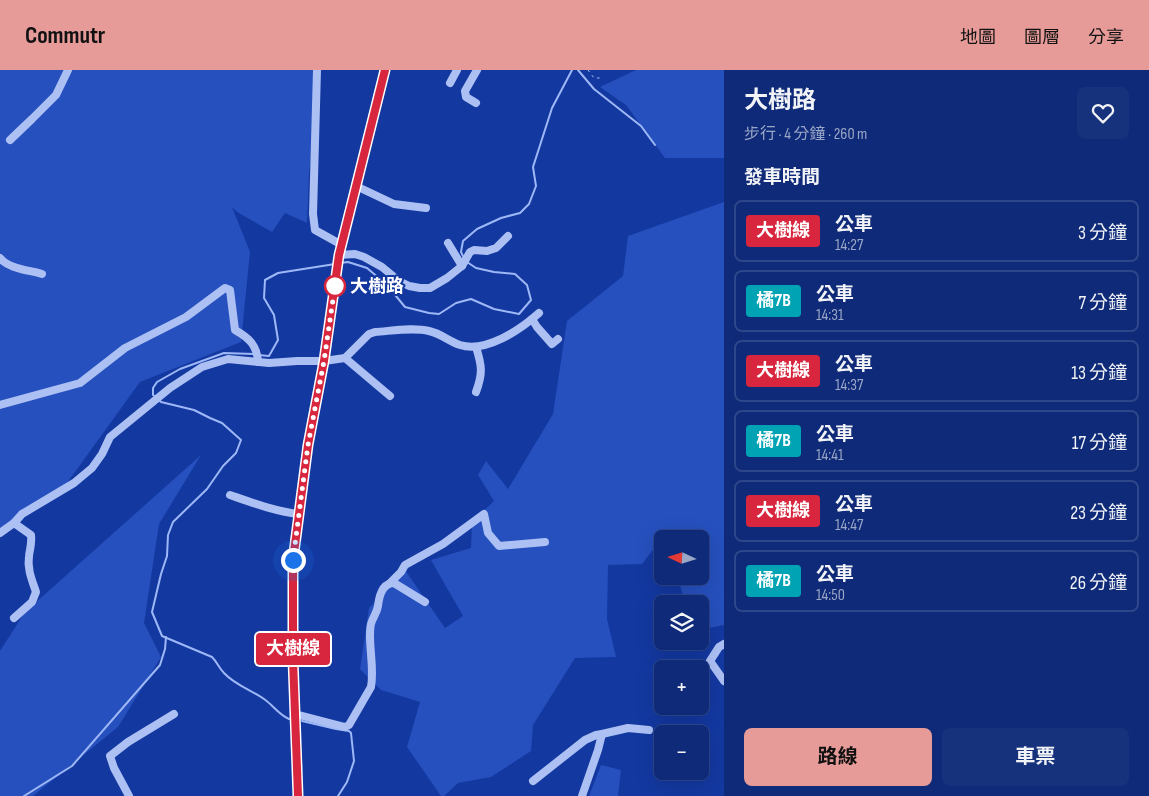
<!DOCTYPE html>
<html lang="zh-TW">
<meta charset="utf-8">
<style>
body{margin:0;font-family:"Sofia Sans Condensed","Noto Sans TC",sans-serif;background:#17327d;color:#f1f3f6;height:100vh;display:flex;flex-direction:column;font-size:19px;white-space:nowrap}
*{box-sizing:border-box;margin:0}
p{font-size:16px;color:#9ba7c6}
.icon{flex:none;width:28px;height:28px;fill:none;stroke:currentColor;stroke-width:2;stroke-linecap:round;stroke-linejoin:round}
.map{position:relative;flex:1;overflow:hidden}
.panel{display:flex;flex-direction:column;background:#0e2a78;width:425px}
.panel>*{flex:none}
.badge{padding:0 10px;border-radius:4px;font-size:18px;line-height:32px}
.needle{width:32px;rotate:274deg}
.controls{position:absolute;left:654px;top:460px;display:grid;gap:10px}
.controls a{display:grid;place-items:center;width:55px;height:55px;border-radius:8px;background:#0e2a78;box-shadow:0 5px 20px #0002,0 0 0 1px #2e468a;font-size:25px}
.you{position:absolute;width:25px;height:25px;margin:-12px;border:4px solid #fff;border-radius:50%;background:#1a73e8;box-shadow:0 0 0 8px #1a73e833}
.map>.badge{position:absolute;translate:-50% -50%;box-shadow:0 0 0 2px #fff}
h2{padding:0 20px;font-size:19px;line-height:45px}
.round{display:grid;place-items:center;flex:none;width:52px;height:52px;border-radius:8px;background:#17327d}
.headline{display:flex;align-items:center;justify-content:space-between;height:85px;padding:0 20px}
h1{font-size:24px;font-weight:700;line-height:38px}
.action{display:flex;gap:10px;margin-top:auto;padding:10px 20px}
.action a{flex:1;height:58px;border-radius:8px;background:#e69b98;color:#111;font-size:20px;font-weight:700;line-height:58px;text-align:center}
.action a+a{background:#17327d;color:#f1f3f6}
ul{padding:0;list-style:none}
li{display:flex;align-items:center;gap:15px;height:62px;margin:0 10px 8px;padding:0 10px;border:2px solid #2e468a;border-radius:8px}
li div{flex:1}
li b{display:block;font-size:19px}
li em{font-style:normal}
li .badge{min-width:55px;font-weight:700;text-align:center}
header{display:flex;align-items:center;gap:30px;box-sizing:border-box;height:70px;padding:0 25px;background:#e69b98;color:#111}
header strong{font-size:24px}
nav{display:flex;gap:28px;margin-inline-start:auto;font-size:18px}
main{display:flex;flex:1;min-height:0}
.map>svg:first-child{display:block}
.green{fill:#2650be}
.lines{fill:none;stroke-linecap:round;stroke-linejoin:round}
.stream{stroke:#9eb8f7;stroke-width:2}
.path{stroke:#acc0f4;stroke-width:1;stroke-dasharray:2.5 4;stroke-linecap:butt}
.minor{stroke:#acc0f4;stroke-width:8}
.line-casing{stroke:#fff;stroke-width:11}
.line{stroke:#d7263d;stroke-width:8}
.walk{stroke:#fff;stroke-width:5;stroke-dasharray:0 9}
.stop-dot{fill:#fff;stroke:#d7263d;stroke-width:2.5}
.labels{text-anchor:middle;stroke-width:4;stroke-linejoin:round;paint-order:stroke}
.stop-label{font-size:18px;font-weight:bold;fill:#fff;stroke:#1338a0;text-anchor:start}
</style>
<header>
<strong>Commutr</strong>
<nav><a>地圖</a><a>圖層</a><a>分享</a></nav>
</header>
<main>
<div class="map">
<svg width="724" height="726" viewBox="0 0 724 726">
<rect width="100%" height="100%" fill="#1338a0"/>
<g class="green">
<polygon points="0,0 316,0 311,89 309,102 307,153 285,143 272,162 237,142 232,137 250,182 241,272 140,312 67,413 0,462"/>
<polygon points="636,0 724,0 724,88 665,88 626,35 600,17"/>
<polygon points="724,132 724,555 709,558 700,546 700,534 690,534 682,523 678,506 700,506 700,469 662,469 662,474 659,472 642,494 608,495 607,549 616,587 575,588 533,655 531,681 491,707 458,713 444,726 441,726 407,677 420,632 381,620 360,599 369,538 405,500 445,558 463,546 431,490 471,478 472,452 494,431 478,405 486,391 508,419 553,344 567,251 623,206 628,166"/>
<polygon points="201,385 159,454 144,553 161,587 118,657 33,726 0,726 0,581 25,542"/>
<polygon points="601,695 621,700 618,725 620,726 589,726"/>
</g>
<g class="lines">
<g class="stream">
<polyline points="578,0 594,19 641,56 655,75"/>
<polyline points="464,188 461,182 463,171 477,159 501,148 520,143 529,134 536,116 533,97 552,38 572,0"/>
<polyline points="340,193 348,192 367,198 387,215 405,237 429,243 439,244 456,233 471,229 494,239 519,244 531,230 527,215 515,204 494,202 476,198 467,192"/>
<polyline points="258,285 269,286 278,270 274,245 264,228 265,210 278,203 335,194"/>
<polyline points="156,327 153,325 153,318 157,312 180,299 224,283 254,284"/>
<path d="M159 330 161 332 194 340 210 348 222 353 241 370 236 383 223 396 207 419 173 452 168 465 167 486 161 504 152 542 162 566 212 587C217 592 219 598 224 603 235 615 251 620 264 629 273 635 278 644 289 649"/>
<polyline points="302,651 336,659 349,661 351,663 354,691 347,712 338,726"/>
<polyline points="24,726 72,696 160,595 165,579 166,567"/>
</g>
<polyline class="path" points="588,0 594,8 600,8"/>
<g class="minor">
<polyline points="317,0 313,144 315,160 342,175"/>
<polyline points="450,13 457,0"/>
<polyline points="476,33 466,27 465,21 477,0"/>
<polyline points="10,70 32,49 56,25 68,0"/>
<polyline points="356,116 394,134 426,138"/>
<polyline points="448,173 462,196"/>
<polyline points="339,185 355,184 364,187 382,197 399,211 409,216 420,218 430,218 447,208 462,196 470,182 474,180 487,181 496,178 508,166"/>
<path d="M0 188C9 199 29 200 42 204"/>
<polyline points="532,249 537,257 552,274 558,269"/>
<path d="M476 277C482 296 483 303 476 322"/>
<polyline points="345,288 390,326"/>
<path d="M0 335 80 313 125 278 186 247 225 218 230 220 235 260C249 268 257 275 258 292"/>
<path d="M230 425C253 433 274 441 299 444"/>
<path d="M0 463 14 453 22 444 74 413 92 398 102 384 110 367 170 318 202 297 228 289 269 293 297 291H324L345 288 369 264 375 262C391 261 413 257 429 261 442 264 448 271 460 275 486 283 520 260 539 243"/>
<polyline points="390,513 401,502 405,495 443,474 484,444 488,463 499,476 545,472"/>
<path d="M14 548 32 532 36 522C32 510 27 499 29 486 30 478 32 473 31 465L14 453"/>
<polyline points="724,574 719,577 710,591 724,611"/>
<path d="M295 644 345 657 349 655 371 617C374 600 370 583 370 566 370 561 370 555 372 551 374 546 377 542 378 536 379 527 382 513 394 513L425 532"/>
<polyline points="602,664 628,658 649,660"/>
<polyline points="533,711 585,670 596,665 602,664 598,680 582,726"/>
<polyline points="129,726 114,698 110,686 128,672 174,644"/>
<polyline points="298,726 293,589 293,490 307,375 324,291 339,185 385,0"/>
</g>
</g>
<g class="lines">
<g class="line-casing">
<polyline id="line" points="298,726 293,589 293,490 308,375 324,291 339,185 385,0"/>
</g>
<use href="#line" class="line"/>
<polyline class="walk" points="293,490 308,375 324,291 335,216"/>
</g>
<circle class="stop-dot" cx="335" cy="216" r="10"/>
<g class="labels">
<g class="stop-label">
<text x="350" y="222">大樹路</text>
</g>
</g>
</svg>
<div class="controls">
<a><svg class="needle" viewBox="-14 -14 28 28"><path d="M0-13l5 13h-10z" fill="#e53935"/><path d="M0 13l5-13h-10z" fill="#9ba7c6"/></svg></a>
<a><svg class="icon" aria-label="layers" viewBox="0 0 24 24"><path d="M12 4l9 5-9 5-9-5zM3 14l9 5 9-5"/></svg></a>
<a>+</a>
<a>−</a>
</div>
<div class="you" style="left:293px;top:490px"></div>
<b class="badge" style="left:293px;top:579px;background:#d7263d;color:#fff">大樹線</b>
</div>
<section class="panel">
<div class="headline"><div><h1>大樹路</h1><p>步行 · 4 分鐘 · 260 m</p></div><a class="round"><svg class="icon" aria-label="heart" viewBox="0 0 24 24"><path d="M12 20l-8-8c-3-5 5-10 8-4 3-6 11-1 8 4z"/></svg></a></div>
<h2>發車時間</h2>
<ul>
<li><span class="badge" style="background:#d7263d;color:#fff">大樹線</span><div><b>公車</b><p>14:27</p></div><em>3 分鐘</em></li>
<li><span class="badge" style="background:#00a3b4;color:#fff">橘7B</span><div><b>公車</b><p>14:31</p></div><em>7 分鐘</em></li>
<li><span class="badge" style="background:#d7263d;color:#fff">大樹線</span><div><b>公車</b><p>14:37</p></div><em>13 分鐘</em></li>
<li><span class="badge" style="background:#00a3b4;color:#fff">橘7B</span><div><b>公車</b><p>14:41</p></div><em>17 分鐘</em></li>
<li><span class="badge" style="background:#d7263d;color:#fff">大樹線</span><div><b>公車</b><p>14:47</p></div><em>23 分鐘</em></li>
<li><span class="badge" style="background:#00a3b4;color:#fff">橘7B</span><div><b>公車</b><p>14:50</p></div><em>26 分鐘</em></li>
</ul>
<div class="action"><a>路線</a><a>車票</a></div>
</section>
</main>
